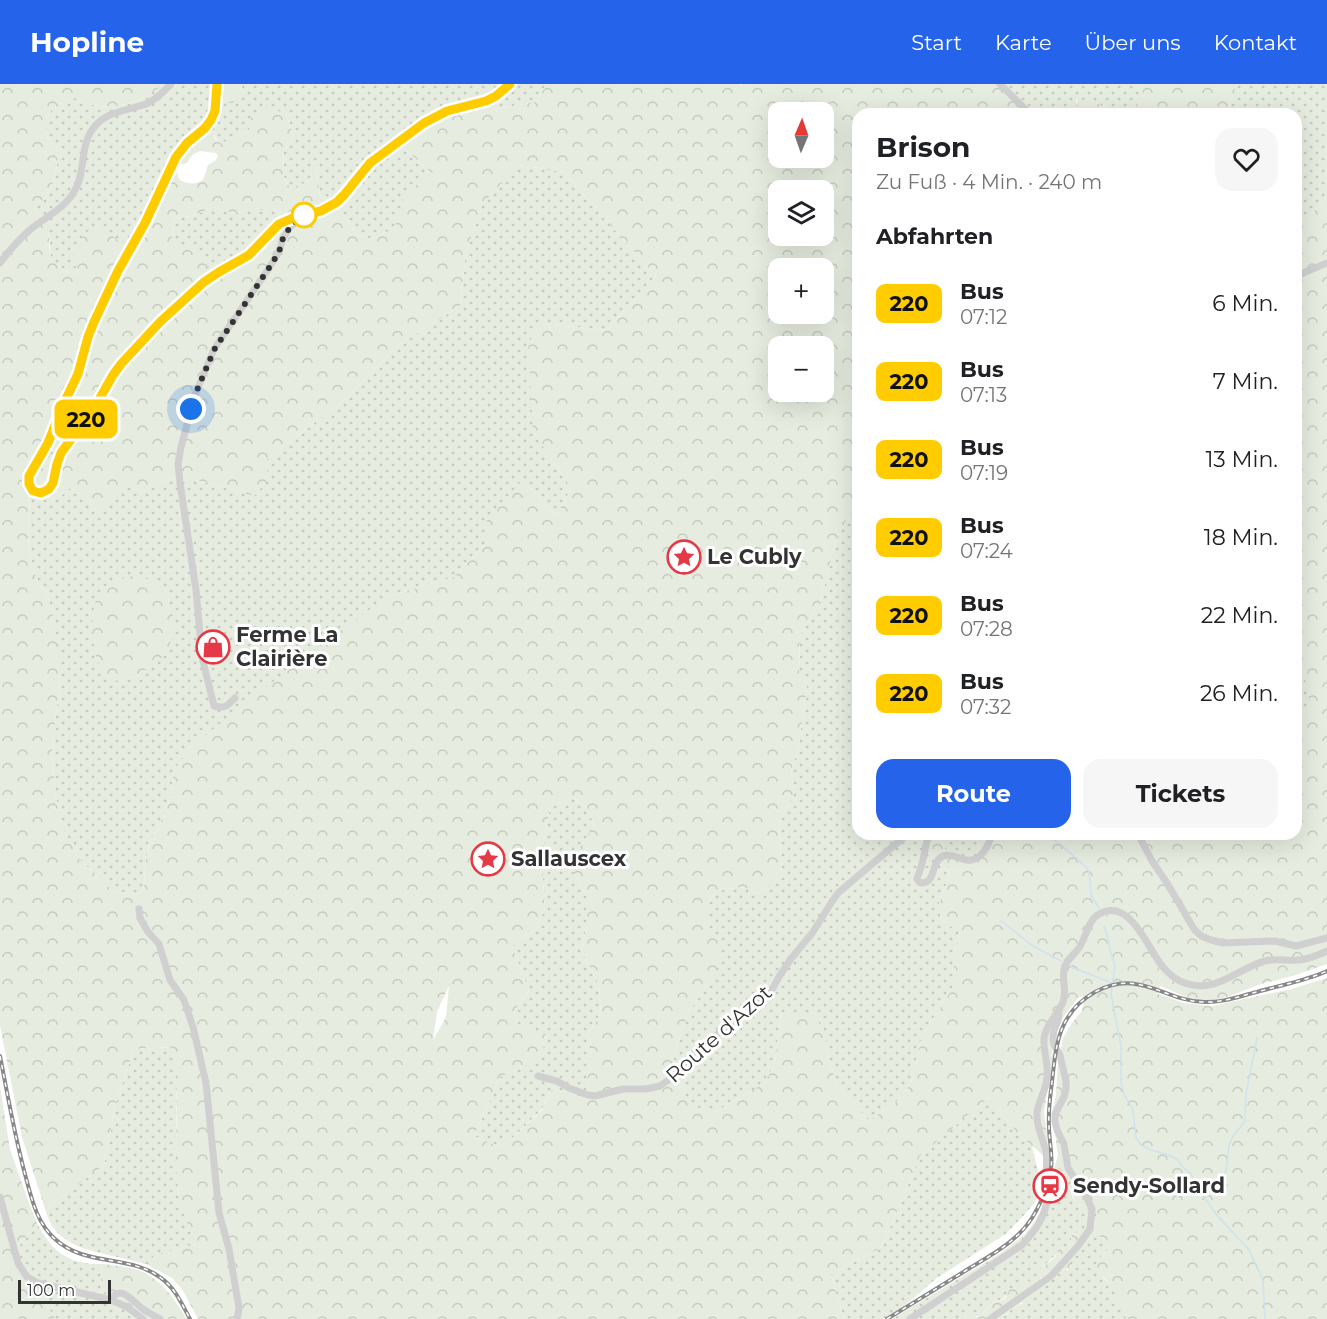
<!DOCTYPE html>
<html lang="de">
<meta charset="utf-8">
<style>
body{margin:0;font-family:Montserrat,sans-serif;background:#f6f6f6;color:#202124;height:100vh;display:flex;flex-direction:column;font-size:22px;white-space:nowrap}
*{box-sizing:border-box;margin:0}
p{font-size:20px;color:#757577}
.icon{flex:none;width:33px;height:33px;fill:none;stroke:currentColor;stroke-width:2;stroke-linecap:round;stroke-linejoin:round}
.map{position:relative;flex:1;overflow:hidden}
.sheet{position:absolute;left:852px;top:24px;width:450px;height:732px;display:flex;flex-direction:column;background:#fff;border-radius:18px;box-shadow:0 6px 24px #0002}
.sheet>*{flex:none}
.badge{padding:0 12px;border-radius:9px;font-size:21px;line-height:39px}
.needle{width:39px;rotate:2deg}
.fabs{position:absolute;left:768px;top:18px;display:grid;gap:12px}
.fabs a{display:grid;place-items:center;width:66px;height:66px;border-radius:12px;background:#fff;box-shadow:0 6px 24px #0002;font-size:30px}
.scale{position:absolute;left:18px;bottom:15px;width:93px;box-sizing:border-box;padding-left:6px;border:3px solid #333;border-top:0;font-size:16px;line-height:21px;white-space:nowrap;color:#333;-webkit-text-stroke:4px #fff;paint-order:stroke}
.you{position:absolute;width:30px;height:30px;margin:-15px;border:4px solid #fff;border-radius:50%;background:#1a73e8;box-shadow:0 0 0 9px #1a73e833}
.map>.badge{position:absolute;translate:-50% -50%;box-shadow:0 0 0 3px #fff}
h2{padding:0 24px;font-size:22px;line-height:54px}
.round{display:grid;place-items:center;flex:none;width:63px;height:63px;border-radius:18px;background:#f6f6f6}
.summary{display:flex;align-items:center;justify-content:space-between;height:102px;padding:0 24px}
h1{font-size:28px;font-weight:700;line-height:45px}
.action{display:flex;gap:12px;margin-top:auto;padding:12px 24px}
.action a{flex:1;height:69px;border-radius:18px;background:#2563eb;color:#fff;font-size:24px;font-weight:700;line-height:69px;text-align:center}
.action a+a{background:#f6f6f6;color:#202124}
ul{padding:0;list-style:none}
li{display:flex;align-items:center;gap:18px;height:78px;padding:0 24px}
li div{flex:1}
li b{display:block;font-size:22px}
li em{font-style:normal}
li .badge{min-width:66px;font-weight:700;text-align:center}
header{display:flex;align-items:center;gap:36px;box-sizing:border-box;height:84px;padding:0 30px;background:#2563eb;color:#fff}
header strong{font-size:28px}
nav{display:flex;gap:33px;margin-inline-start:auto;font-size:21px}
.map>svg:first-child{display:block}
.grass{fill:url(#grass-dots);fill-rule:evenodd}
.forest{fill:url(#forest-crowns);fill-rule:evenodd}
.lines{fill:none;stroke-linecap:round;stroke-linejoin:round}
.stream{stroke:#cfe2ee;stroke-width:1.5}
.minor{stroke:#d0d0d0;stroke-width:7}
.rail-casing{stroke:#888;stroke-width:4}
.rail{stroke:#fff;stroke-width:1.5;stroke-dasharray:4.5;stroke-linecap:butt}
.line-casing{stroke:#fff;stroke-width:14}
.line{stroke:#fc0;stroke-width:9}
.walk{stroke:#333;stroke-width:6;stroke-dasharray:0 10.8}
.stop-dot{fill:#fff;stroke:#fc0;stroke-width:3}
.labels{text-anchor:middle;stroke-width:6;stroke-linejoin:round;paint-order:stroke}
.poi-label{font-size:21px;font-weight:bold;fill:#333;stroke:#fff;text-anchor:start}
.street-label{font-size:21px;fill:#333;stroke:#fff}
</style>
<header>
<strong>Hopline</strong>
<nav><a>Start</a><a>Karte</a><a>Über uns</a><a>Kontakt</a></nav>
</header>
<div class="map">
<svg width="1327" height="1235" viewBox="0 0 1327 1235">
<defs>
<pattern id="grass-dots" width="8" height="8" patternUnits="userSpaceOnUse" patternTransform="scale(1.5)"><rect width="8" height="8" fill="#e6ecdf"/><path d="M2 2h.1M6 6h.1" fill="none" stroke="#c6cbc0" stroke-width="1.8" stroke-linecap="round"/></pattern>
<pattern id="forest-crowns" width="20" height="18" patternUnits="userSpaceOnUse" patternTransform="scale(1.5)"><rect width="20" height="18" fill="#e6ecdf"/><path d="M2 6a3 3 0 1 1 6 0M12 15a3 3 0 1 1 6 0" fill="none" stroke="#c6cbc0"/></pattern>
</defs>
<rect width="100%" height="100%" fill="#fff"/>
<g class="grass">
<path d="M164 0H217L242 6 241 0H547L536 18 495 25 398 59 434 91 399 130 395 144 372 155 356 150 347 134 320 111 316 84 308 98 291 105 283 91 284 68 294 53 286 30 251 43 246 49 240 50 223 59 218 58 215 53 214 48 187 63 156 121 129 159 125 160 96 144 88 148 75 180 78 189 77 190C66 189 57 183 51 175L49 150 37 126 30 123V121L31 118C33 118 39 118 41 117 52 111 58 81 58 69 57 62 51 59 48 54 46 50 46 44 46 40 47 24 61 18 75 14 83 17 90 21 98 22 123 25 145 15 164 0Z"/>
<polygon points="1000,0 1140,0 1144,13 1128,30 1114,30 1096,18 1077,15 1074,30 1030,30"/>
<polygon points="1237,0 1327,0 1327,113 1301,141 1296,144 1296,30 1226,30"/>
<path d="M519 81 563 88 656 192 607 246 542 240 533 347 571 405 556 432 523 395 488 457 454 493 386 513 174 685 170 715 158 745 149 758 145 781 144 803 138 811 113 807 80 776 62 744 55 707 52 668 60 595 49 516 37 497 31 475 28 454 30 413 59 414 70 404 88 414 92 422 111 419 118 407 130 403 143 408 169 395 186 393 254 412 267 396V375L348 313 397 262 460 222 466 168 483 118ZM168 514 173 551 138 591 119 598Z"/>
<polygon points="214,123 234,130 249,126 262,126 270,123 281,128 258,158 240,174 206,195 172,154 175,134 192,132"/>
<polygon points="858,413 858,750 918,750 931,772 950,789 938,823 943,838 960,847 954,869 954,902 922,952 911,999 898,1016 869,1037 837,1002 825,961 781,928 775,978 765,999 710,1031 687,1017 673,973 689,927 714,892 707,842 707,821 717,806 744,803 759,810 782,792 779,739 794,708 791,686 798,666 807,603 799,588 800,552 821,515 836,456"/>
<path d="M1300 590C1312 599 1308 614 1309 627L1306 630 1303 631 1296 626 1297 609 1296 591Z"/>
<polygon points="573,713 590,729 594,743 569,779 586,812 586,846 581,866 599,901 601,929 588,950 592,963 585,1016 570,1008 551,1007 542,1025 515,1052 499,1063 474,1052 500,993 539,975 547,952 519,942 514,927 529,907 512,862 536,846 545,824 543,797 544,757 550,723"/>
<polygon points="943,750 975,750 979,761 976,778 953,775 942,761"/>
<path d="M174 963 177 992 176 1057 178 1110 196 1160 155 1171 148 1181C138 1178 127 1175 117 1173 88 1166 55 1161 46 1128L54 1118 104 1081 116 1019 134 965Z"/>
<polygon points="989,1013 1018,1050 1032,1062 1043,1107 1027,1128 1007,1149 937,1194 903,1223 883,1235 844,1235 831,1190 882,1163 920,1072"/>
<path d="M1055 1081 1063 1088 1073 1114 1080 1121 1093 1123 1096 1125V1135L1092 1146 1109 1158 1110 1162 1108 1166 1102 1171V1193L1115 1202 1117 1206V1214L1124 1222 1126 1235H997L1006 1231 1011 1226 1023 1219 1005 1211V1214L994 1218 979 1233 965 1229 966 1235H892L1001 1169 1025 1150 1033 1140 1043 1122ZM1075 1149 1068 1186H1059L1051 1193 1040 1195 1039 1186C1050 1177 1058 1167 1070 1160L1072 1151Z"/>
<path d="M37 1139C51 1167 69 1181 102 1180L101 1206 151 1233 153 1235H55L15 1167Z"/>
</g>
<g class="forest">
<path d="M0 0H164C145 15 123 25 98 22 90 21 83 17 75 14 61 18 47 24 46 40 46 44 46 50 48 54 51 59 57 62 58 69 58 81 52 111 41 117 39 118 33 118 31 118L30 121 31 123C38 126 40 129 44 136 55 153 42 169 59 183 64 187 70 189 76 190L78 189C77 184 74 180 74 175 73 168 79 160 83 153 100 129 111 160 129 159 137 146 147 134 156 121 169 99 184 50 213 46L215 55 218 58 222 59 240 50 246 49 251 43V34L264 21 286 30 294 53 284 68 283 91 290 104 308 98 316 83 320 111 347 134 356 150 372 155 395 144 403 113 424 94 433 90 398 59 444 30 485 19 495 25 536 18 547 0H739L741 1 743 0H1000L1030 30H858V413L836 456 821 515 800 552 799 587 807 603 798 666 791 686 794 708 779 739 782 792 759 810 744 803 717 806 707 821V842L723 861 714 892 689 927 673 973 687 1017 710 1031 765 999 775 978 781 928 818 932 820 945 827 951 825 961 837 1002 869 1037 898 1016 911 999 922 952 954 902V869L960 848 943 838 938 823 950 789 931 772 918 750H943L942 761 953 775 976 778 979 761 975 750H1296V699L1301 691V687L1296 677V626L1303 631 1306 630 1309 627C1308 614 1311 599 1300 590L1296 591V144L1301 141 1327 113V880L1296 891 1261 900 1230 912 1211 917 1198 916 1184 912 1160 902 1158 910 1184 919 1212 922 1291 905 1327 894V1235H1126L1124 1222 1117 1214V1206L1114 1202 1096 1187C1093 1173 1105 1173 1110 1162 1107 1154 1102 1153 1095 1151L1092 1146 1096 1135V1125C1090 1121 1082 1123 1076 1119L1063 1088 1055 1081 1058 1072 1052 1028 1056 1011 1058 977 1063 954 1072 939 1081 928 1084 920 1083 911 1077 915 1061 936 1052 964 1053 974 1044 1028 1050 1077 1018 1050 989 1013 920 1072 882 1163 831 1190 844 1235H198L182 1205 172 1194 148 1181 154 1171 196 1160C191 1146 179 1121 178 1107 172 1060 182 1010 173 963L134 965 116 1019 104 1081 54 1118 46 1128 22 1053 0 942ZM778 28H824V74H778ZM200 67 216 69 218 72 216 76 208 81 203 96C195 101 188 100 180 96 177 91 176 87 179 81L187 79 192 71ZM519 81 563 88 656 192 607 246 542 240 528 259 533 347 571 405 556 432 523 395 484 440 488 457 454 493 386 513 242 621 194 661 174 685 170 715 158 745 149 758 145 781 144 803 138 811 113 807 80 776 62 743 55 707 52 668 60 595 57 554 49 516 37 497 31 475 28 454 30 413 59 414 70 404 88 414 92 422 100 428 111 419 119 407 130 403 143 408 169 395 186 393 254 412 268 396 267 375 348 313 397 262 460 222 466 168 483 119ZM778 106H824V152H778ZM214 123 234 130 249 126H262L270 123 281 128 258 158 240 174 206 194 208 181 199 166 191 164 186 160 181 163 172 154 175 134 192 132ZM778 184H824V230H778ZM778 262H824V308H778ZM573 713 590 729 594 742 569 779 586 812V846L581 866 599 901 601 929 588 950 592 963 585 1015 570 1008 551 1007 542 1026 515 1052 499 1063 474 1052 500 993 540 975 547 951 519 942 514 927 529 907 512 862 536 846 545 824 543 797 544 757 550 723ZM449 902 446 933 433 956 437 928Z"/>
<path d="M217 0H241C243 15 235 23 221 17L217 8Z"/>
<polygon points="1140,0 1237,0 1226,30 1128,30 1144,13"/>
<polygon points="1078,15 1096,18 1114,30 1074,30"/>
<path d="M129 492 149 495 158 500 168 514 174 551 164 572 138 591 119 598C115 595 107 592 103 588 91 572 87 518 103 504 110 497 120 495 129 492Z"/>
<polygon points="0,1002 10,1065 30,1122 37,1139 15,1167 55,1235 0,1235"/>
<path d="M1079 1147 1083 1148C1090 1160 1080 1162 1071 1166L1070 1185 1059 1186 1051 1193 1038 1194 1037 1190 1039 1186 1053 1175 1061 1165 1070 1160 1072 1151Z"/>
<path d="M102 1180C112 1181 122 1182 131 1184 158 1190 173 1213 187 1235H153L151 1233 101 1206Z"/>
<path d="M1025 1196 1031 1198C1029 1216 1026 1215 1013 1225 1007 1229 1003 1233 996 1235 989 1235 974 1235 966 1235L965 1229 968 1226H972L976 1233H979L994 1218 1005 1215 1010 1205Z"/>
</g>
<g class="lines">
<g class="stream">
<polyline points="1045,750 1060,760 1086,783 1089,788 1091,811 1099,824"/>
<polyline points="1001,837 1033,862 1061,877"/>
<polyline points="1104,842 1108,854 1110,866 1115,882 1111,910 1121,962 1121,998 1124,1010 1133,1026 1136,1054 1141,1061 1151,1066 1166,1070 1177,1075 1182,1082 1191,1090 1199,1106 1216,1130 1249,1166 1263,1196 1265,1235"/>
<polyline points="1071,883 1112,899"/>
<polyline points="1205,1112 1211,1102 1223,1094 1226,1087 1229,1061 1232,1054 1245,1037 1246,1010 1257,954"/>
</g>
<g class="minor">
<polyline points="217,0 215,27 211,36 205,44 183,63 173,78 145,139 118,187 94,238 88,253 78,290 64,319 48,359 29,391 29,400 33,407 41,409 49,405 53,399 56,380 61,369 103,311 116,287 161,237 204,198 219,188 249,171 279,140 295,133 321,127 337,118 344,111 370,79 424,39 447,27 486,17 496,12 510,0"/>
<polyline points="1000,0 1030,30"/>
<path d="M0 179C9 167 19 155 31 145 45 133 66 124 75 106 87 86 78 60 96 41 109 27 129 26 146 20 156 16 163 8 171 0"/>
<polyline points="1296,192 1327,179"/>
<path d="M235 614C227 622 225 625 214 622L202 573 196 506 180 399 178 380 181 363 195 311 214 265 269 184 279 168 283 154 290 143 302 133"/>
<path d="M930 750C925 758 926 766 923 775 922 782 919 788 917 795L920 799C937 800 930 778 943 772 952 769 959 775 967 776 981 778 989 761 992 750"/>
<polyline points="1138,750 1152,777 1167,799 1194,845 1201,852 1211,856 1223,859 1275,857 1296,862 1327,854"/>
<polyline points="139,825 140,834 148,848 159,860 170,896 184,916 193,943 206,999 219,1129 229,1165 239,1224 237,1235"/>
<polyline points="538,992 557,997 569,1004 588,1011 595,1012 623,1005 646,1005 660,1002 675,991 687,975 698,965 765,914 773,904 780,891 790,876 813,848 831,819 838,809 872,780 908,750"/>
<polyline points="0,1113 18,1179 27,1193 38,1199 111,1216 127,1223 143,1235"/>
<path d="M111 1216C120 1199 133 1218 143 1225 148 1229 154 1231 160 1235"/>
<path d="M910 1235 1022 1161C1034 1148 1046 1133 1047 1114 1047 1107 1046 1099 1046 1091 1046 1083 1048 1073 1045 1064 1042 1052 1036 1042 1037 1029 1038 1017 1046 1007 1047 994 1049 981 1043 967 1044 954 1046 940 1058 930 1063 918 1067 907 1062 897 1064 886 1065 877 1073 872 1079 864 1086 854 1088 836 1099 830 1129 813 1147 862 1160 879 1165 886 1172 893 1180 897 1214 913 1235 885 1265 877 1275 874 1286 877 1297 876 1308 876 1317 871 1327 867"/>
<polyline points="990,1235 1051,1192 1078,1162 1090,1145 1092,1125 1086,1112 1068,1084 1064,1060 1057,1046 1055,1038 1055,1030 1064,1013 1066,1005 1066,997 1060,971 1054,961 1053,954 1054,946 1058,937 1059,929"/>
</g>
<g class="rail-casing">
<g id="rail">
<path d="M0 972C8 1013 15 1054 26 1094 32 1116 37 1139 55 1155 85 1183 130 1170 161 1194 175 1204 182 1220 190 1235"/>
<path d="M887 1235C913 1219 939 1203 965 1187 989 1172 1016 1159 1032 1134 1041 1119 1049 1102 1051 1084 1053 1070 1049 1057 1049 1043 1048 1028 1050 1013 1052 998 1056 961 1058 929 1095 908 1140 884 1163 917 1204 918 1222 919 1240 912 1257 908 1281 901 1305 897 1327 887"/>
</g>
</g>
<use href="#rail" class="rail"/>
</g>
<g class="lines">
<g class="line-casing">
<polyline id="line" points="217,0 215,27 211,36 205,44 187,59 176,73 145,139 118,187 94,238 88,253 78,290 64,319 48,359 29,392 29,400 33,407 41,409 49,405 53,399 57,380 61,369 96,321 113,291 121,280 161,237 204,198 219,188 249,171 279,140 295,133 321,127 337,118 344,111 370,79 424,39 447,27 486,17 496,12 510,0"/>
</g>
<use href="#line" class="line"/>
<polyline class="walk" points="191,325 195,311 214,266 269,184 279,168 283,154 290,143 304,131"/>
</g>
<defs>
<g id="sight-ring" transform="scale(1.725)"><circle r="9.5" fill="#fff" stroke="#e63946" stroke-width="1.5"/><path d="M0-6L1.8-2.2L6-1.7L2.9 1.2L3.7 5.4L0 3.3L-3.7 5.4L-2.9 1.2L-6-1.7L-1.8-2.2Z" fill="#e63946"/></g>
<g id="shop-ring" transform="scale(1.725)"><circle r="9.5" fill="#fff" stroke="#e63946" stroke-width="1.5"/><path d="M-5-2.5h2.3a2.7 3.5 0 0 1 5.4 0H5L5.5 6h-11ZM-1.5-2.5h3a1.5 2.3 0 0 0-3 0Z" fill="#e63946"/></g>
<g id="station-ring" transform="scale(1.725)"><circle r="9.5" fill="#fff" stroke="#e63946" stroke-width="1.5"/><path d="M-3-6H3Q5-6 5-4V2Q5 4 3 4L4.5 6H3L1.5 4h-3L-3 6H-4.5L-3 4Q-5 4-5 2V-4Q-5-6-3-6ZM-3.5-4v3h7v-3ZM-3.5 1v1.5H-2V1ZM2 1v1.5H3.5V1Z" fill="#e63946"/></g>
</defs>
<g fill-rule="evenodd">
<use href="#sight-ring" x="684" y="473"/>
<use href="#shop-ring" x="213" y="563"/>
<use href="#sight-ring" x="488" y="775"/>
<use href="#station-ring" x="1050" y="1102"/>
</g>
<circle class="stop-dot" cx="304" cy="131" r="12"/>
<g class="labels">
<g class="poi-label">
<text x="707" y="480">Le Cubly</text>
<text x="236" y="558">Ferme La<tspan x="236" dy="24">Clairière</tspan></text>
<text x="511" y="782">Sallauscex</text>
<text x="1073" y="1109">Sendy-Sollard</text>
</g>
<g class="street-label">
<text transform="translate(719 950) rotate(-42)" y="7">Route d'Azot</text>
</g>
</g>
</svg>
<div class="fabs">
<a><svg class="needle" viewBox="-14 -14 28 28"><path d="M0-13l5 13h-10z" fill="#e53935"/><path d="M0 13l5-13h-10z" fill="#757577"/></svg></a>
<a><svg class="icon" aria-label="layers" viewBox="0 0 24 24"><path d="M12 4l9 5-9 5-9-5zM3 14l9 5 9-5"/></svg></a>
<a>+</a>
<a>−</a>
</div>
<div class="scale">100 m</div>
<div class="you" style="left:191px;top:325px"></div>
<b class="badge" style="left:86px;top:335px;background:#fc0;color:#111">220</b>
<section class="sheet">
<div class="summary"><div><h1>Brison</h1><p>Zu Fuß · 4 Min. · 240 m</p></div><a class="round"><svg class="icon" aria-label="heart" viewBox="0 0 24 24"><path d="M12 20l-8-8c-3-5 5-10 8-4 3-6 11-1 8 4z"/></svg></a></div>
<h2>Abfahrten</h2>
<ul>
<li><span class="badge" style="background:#fc0;color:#111">220</span><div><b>Bus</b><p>07:12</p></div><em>6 Min.</em></li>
<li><span class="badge" style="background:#fc0;color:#111">220</span><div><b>Bus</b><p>07:13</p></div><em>7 Min.</em></li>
<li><span class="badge" style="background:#fc0;color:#111">220</span><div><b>Bus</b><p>07:19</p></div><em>13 Min.</em></li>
<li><span class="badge" style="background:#fc0;color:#111">220</span><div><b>Bus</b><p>07:24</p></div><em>18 Min.</em></li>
<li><span class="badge" style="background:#fc0;color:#111">220</span><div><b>Bus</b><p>07:28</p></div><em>22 Min.</em></li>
<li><span class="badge" style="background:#fc0;color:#111">220</span><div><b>Bus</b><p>07:32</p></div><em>26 Min.</em></li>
</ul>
<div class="action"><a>Route</a><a>Tickets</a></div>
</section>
</div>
